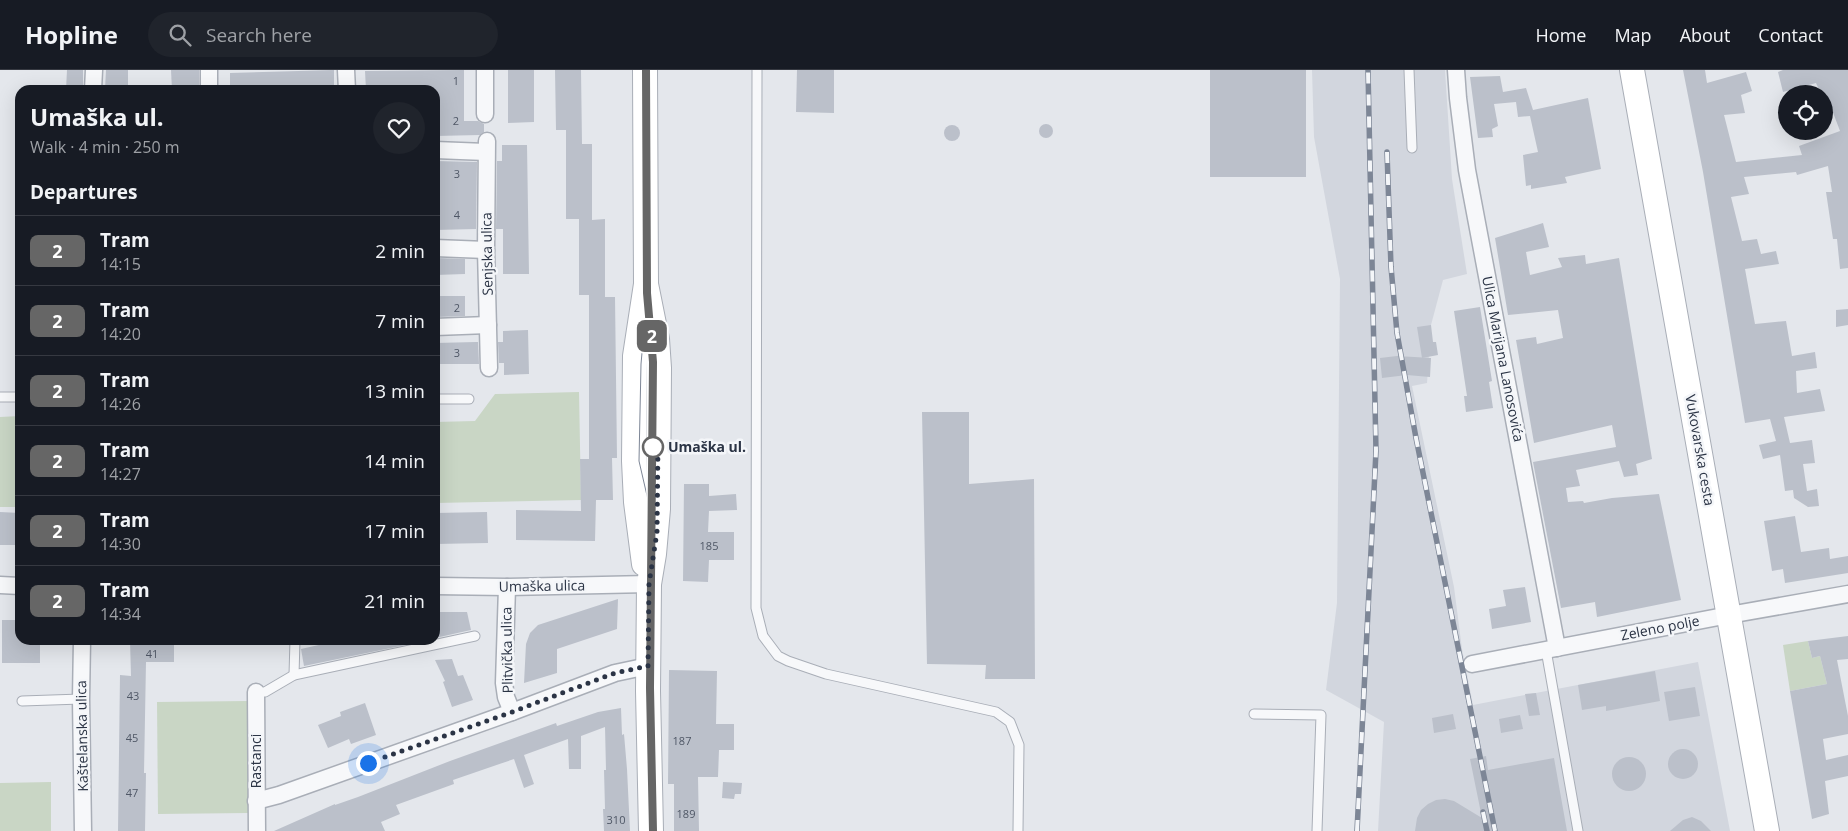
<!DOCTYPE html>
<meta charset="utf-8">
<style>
body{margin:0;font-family:"Open Sans",sans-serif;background:#20242c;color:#f1f3f6;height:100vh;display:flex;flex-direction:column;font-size:19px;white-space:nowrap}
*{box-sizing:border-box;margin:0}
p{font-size:16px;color:#9ea1a6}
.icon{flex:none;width:28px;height:28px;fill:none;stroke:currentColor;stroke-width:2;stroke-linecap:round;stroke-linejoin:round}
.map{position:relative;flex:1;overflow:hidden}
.drawer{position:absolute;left:15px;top:15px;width:425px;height:560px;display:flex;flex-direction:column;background:#171b24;border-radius:15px;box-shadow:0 5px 20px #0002}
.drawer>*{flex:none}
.badge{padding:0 10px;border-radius:8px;font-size:18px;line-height:32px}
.controls{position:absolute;left:1778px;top:15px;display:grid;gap:10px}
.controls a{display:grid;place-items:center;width:55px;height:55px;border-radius:50%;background:#171b24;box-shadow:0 5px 20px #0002;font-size:25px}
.you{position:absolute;width:25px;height:25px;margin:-12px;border:4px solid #fff;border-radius:50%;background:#1a73e8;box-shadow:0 0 0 8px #1a73e833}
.map>.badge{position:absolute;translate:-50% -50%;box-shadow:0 0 0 2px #fff}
h2{padding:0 15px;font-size:19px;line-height:45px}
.round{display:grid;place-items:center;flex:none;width:52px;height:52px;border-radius:26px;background:#20242c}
.summary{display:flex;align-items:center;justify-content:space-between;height:85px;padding:0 15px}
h1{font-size:24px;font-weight:700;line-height:38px}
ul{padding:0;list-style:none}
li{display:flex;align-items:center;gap:15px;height:70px;padding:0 15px;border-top:1px solid #363941}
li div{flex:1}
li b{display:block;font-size:19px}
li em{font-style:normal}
li .badge{min-width:55px;font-weight:700;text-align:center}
header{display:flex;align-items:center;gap:30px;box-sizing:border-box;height:70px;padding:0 25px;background:#171b24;border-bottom:1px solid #363941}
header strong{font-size:24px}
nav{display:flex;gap:28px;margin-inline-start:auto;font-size:18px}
.search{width:350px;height:45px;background:#20242c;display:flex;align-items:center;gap:12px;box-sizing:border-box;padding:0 18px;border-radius:28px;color:#9ea1a6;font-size:19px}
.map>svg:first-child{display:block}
.built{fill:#d2d6de}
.green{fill:#c9d6c5}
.building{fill:#bbc0ca}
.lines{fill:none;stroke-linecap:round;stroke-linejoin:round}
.lane-casing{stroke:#a9aeb7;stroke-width:11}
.street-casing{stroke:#a9aeb7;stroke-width:19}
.secondary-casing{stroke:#a9aeb7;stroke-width:26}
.lane{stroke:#f7f8fa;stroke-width:9}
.street{stroke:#f7f8fa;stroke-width:16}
.secondary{stroke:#fff;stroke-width:24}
.tram{stroke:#7d8696;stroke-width:1}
.rail-casing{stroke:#7d8696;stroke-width:5.5}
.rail{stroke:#f4f6f9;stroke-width:4;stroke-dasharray:11;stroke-linecap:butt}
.line-casing{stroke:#fff;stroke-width:11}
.line{stroke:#666;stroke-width:8}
.walk{stroke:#2b3445;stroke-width:5;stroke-dasharray:0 9}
.stop-dot{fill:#fff;stroke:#666;stroke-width:2.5}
.labels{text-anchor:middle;stroke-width:5;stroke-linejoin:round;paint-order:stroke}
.number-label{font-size:11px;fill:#4f5766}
.street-label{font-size:14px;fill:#2b3445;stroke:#f4f6f9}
.stop-label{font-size:14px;font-weight:bold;fill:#2b3445;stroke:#f4f6f9;text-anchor:start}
</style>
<header>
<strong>Hopline</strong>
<div class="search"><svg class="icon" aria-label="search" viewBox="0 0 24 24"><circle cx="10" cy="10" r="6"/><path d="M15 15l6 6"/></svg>Search here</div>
<nav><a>Home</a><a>Map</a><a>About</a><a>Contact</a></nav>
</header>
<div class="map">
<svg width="1848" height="761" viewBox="0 0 1848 761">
<rect width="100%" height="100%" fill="#e4e7ec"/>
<polygon class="built" points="1312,0 1445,0 1452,109 1467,204 1443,210 1431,255 1427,313 1412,316 1454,517 1462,579 1473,635 1698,592 1730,761 1378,761 1384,652 1326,620 1337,533 1340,209 1314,67"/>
<g class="green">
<polygon points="579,322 581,430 435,433 435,352 475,351 495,324"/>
<polygon points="20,346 20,437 0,437 0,347"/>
<polygon points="1808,571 1812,588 1820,586 1827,614 1790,621 1783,575"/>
<polygon points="248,631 248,743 158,744 157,632"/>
<polygon points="51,712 51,761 0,761 0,713"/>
</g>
<g class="building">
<polygon points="67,0 83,0 83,20 66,20"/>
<polygon points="106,0 128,0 128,20 105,20"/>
<polygon points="171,0 199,0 199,20 172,20"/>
<polygon points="334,0 334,20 230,20 230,3"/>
<polygon points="464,0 464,51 478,51 484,54 484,62 480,65 435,66 435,20 366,20 365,1"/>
<polygon points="508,0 534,0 534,52 508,53"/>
<polygon points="555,0 581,0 582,74 592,74 592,150 605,149 605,227 615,227 617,388 612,388 613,430 596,430 595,471 516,470 516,440 581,441 580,389 589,389 589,225 579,225 579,149 566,149 566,60 556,60"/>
<polygon points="797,0 834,0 834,43 796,42"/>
<rect x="1210" y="0" width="96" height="107"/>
<polygon points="1683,0 1705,0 1707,13 1746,2 1752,21 1741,25 1745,43 1724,45 1736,92 1802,85 1799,76 1840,61 1826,24 1821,24 1816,13 1783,22 1778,2 1783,0 1848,0 1848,198 1840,199 1837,169 1833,169 1826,122 1832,122 1828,96 1797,105 1796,102 1744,107 1749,124 1731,127 1742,171 1757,169 1761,184 1776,181 1779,194 1745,199 1755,254 1786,251 1792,286 1815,282 1817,298 1796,301 1797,323 1820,319 1825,341 1784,347 1790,373 1812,370 1815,393 1803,394 1807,421 1817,419 1819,436 1808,437 1794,428 1793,420 1785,421 1780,385 1763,389 1759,375 1776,371 1770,349 1745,353 1703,102"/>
<polygon points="1500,6 1503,22 1526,18 1533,40 1588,28 1601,99 1565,107 1567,113 1531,119 1531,115 1526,116 1523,85 1538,82 1530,46 1518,47 1516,32 1494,34 1498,56 1492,59 1493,67 1478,68 1470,7"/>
<circle cx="1046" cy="61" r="7"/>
<circle cx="952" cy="63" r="8"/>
<polygon points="502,75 527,75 529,204 503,204 503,159 496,159 497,91 502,91"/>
<polygon points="435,91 477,92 476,159 435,160"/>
<polygon points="1543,153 1549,177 1526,182 1530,205 1562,197 1558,188 1585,185 1586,194 1619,188 1652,389 1636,394 1638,405 1624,407 1619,391 1576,400 1580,416 1566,418 1568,432 1583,431 1584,433 1612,428 1659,424 1681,530 1597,547 1595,532 1561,538 1533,392 1616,377 1612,355 1534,373 1516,270 1536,267 1537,274 1563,268 1558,240 1508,245 1495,168"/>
<polygon points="435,188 465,189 465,204 435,205"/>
<polygon points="435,226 465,226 465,246 435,247"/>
<polygon points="1480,237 1492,311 1489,312 1493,338 1466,342 1464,326 1467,326 1454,241"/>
<polygon points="1848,239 1848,255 1836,257 1836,240"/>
<polygon points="1431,255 1433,272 1436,272 1438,285 1422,288 1417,257"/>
<polygon points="528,260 529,304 504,305 504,293 499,293 498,272 503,272 503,261"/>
<polygon points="476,272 478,272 479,294 435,294 435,273"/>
<polygon points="1397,286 1431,288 1430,307 1407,305 1382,308 1380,288"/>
<polygon points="922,342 969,342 969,414 1034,409 1035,609 985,609 986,595 927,594"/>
<polygon points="684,414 709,414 709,426 736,424 737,440 709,441 708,462 734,462 734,490 709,490 708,512 683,511"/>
<polygon points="0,442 20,443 20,475 0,475"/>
<polygon points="487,442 488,473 435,474 435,443"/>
<polygon points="1795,446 1801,482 1829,478 1830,489 1848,486 1848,503 1785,513 1783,499 1772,501 1764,451"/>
<polygon points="1525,517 1531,552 1492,559 1489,539 1506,536 1503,520"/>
<polygon points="618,529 617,559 557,579 557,603 524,613 526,574 530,563 538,555"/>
<polygon points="435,542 467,542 471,560 435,568"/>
<polygon points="2,550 20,550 20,570 40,570 40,593 2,593"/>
<polygon points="1848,566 1848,589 1837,590 1848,646 1848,664 1823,669 1826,690 1848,685 1848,706 1825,711 1829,744 1812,749 1790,621 1827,614 1820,586 1812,588 1808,571"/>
<polygon points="130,570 174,570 174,592 146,592 144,703 146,703 145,761 118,761 120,605 131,606"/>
<polygon points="341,570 410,570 410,574 304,596 301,579"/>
<polygon points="452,589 458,606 463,605 473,630 452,637 443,612 445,611 435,590"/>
<polygon points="669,600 717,601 716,654 734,654 734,680 719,680 718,707 698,707 699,761 674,761 674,714 668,714"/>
<polygon points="1655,601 1660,631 1606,641 1606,636 1582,640 1578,615"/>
<polygon points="1695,617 1700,646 1669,651 1664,622"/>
<polygon points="1536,623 1540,645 1529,646 1525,624"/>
<polygon points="365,633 376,665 351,674 349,669 328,678 318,655 341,646 340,642"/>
<polygon points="621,638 622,665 624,664 627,699 630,761 604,761 603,739 605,739 604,700 606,700 605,657 581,666 581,699 569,699 568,669 524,685 534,714 524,718 514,689 453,710 454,714 396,735 400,744 381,752 385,761 274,761 335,734 335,735 358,727 450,691 556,653 557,656 598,642"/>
<polygon points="1453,644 1456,659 1434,663 1432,648"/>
<polygon points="1520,645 1523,659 1501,663 1499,649"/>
<circle cx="1683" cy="694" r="15"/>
<polygon points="1486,686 1488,700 1554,688 1567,761 1415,761 1417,748 1421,740 1428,734 1436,730 1445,729 1454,731 1482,748 1470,689"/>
<circle cx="1629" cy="704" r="17"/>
<polygon points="723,712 742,713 741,724 735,724 734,729 722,728"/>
<polygon points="1692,747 1701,751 1711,761 1670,761 1683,750"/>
</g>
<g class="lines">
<g class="lane-casing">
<g id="lane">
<polyline points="757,0 756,538 763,566 778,586 788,591 826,604 996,642 1010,652 1019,675 1018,761"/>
<polyline points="1409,0 1412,78"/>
<polyline points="0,327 20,327"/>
<polyline points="435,329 469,329"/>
<polyline points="1546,580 1578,761"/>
<polyline points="294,605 295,570"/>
<polyline points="256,622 265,622 294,605 475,566"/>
<polyline points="22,631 81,629"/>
<polyline points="1254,644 1321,645 1317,761"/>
</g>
</g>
<g class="street-casing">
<g id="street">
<polyline points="346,0 347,20"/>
<polyline points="485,0 485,44"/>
<polyline points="1456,0 1458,28 1467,100 1557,578"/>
<polyline points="93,20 94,0"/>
<polyline points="209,20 209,0"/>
<polyline points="487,71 486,180 489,298"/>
<polyline points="435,80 486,82"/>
<polyline points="435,178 486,180"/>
<polyline points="435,257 488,255"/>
<polyline points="0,515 20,516"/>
<polyline points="435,516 507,517 649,514"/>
<polyline points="507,517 504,613 506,627 512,642"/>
<polyline points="82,570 81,629 83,761"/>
<polyline points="1472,594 1729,545 1848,524"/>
<polyline points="256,622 257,761"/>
<polyline points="256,731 279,725 512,642 615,603 648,596"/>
</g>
</g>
<g class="secondary-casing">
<g id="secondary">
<polyline points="1632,0 1767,761"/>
<polyline points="646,214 657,269 659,298 658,439 654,484 649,514 648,621 651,761"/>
<polyline points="644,494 636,432 634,391 635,286 646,214 645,0"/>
</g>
</g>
<use href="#lane" class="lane"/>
<use href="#street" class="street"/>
<use href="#secondary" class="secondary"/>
<g class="tram">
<polyline points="646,0 646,229"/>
<polyline points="647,223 653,292 650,618 653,761"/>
<polyline points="645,249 641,294 639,391 648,430"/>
</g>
<g class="rail-casing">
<g id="rail">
<polyline points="1387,82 1391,197 1397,263 1416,368 1495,761"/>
<polyline points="1483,742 1487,761"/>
<polyline points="1357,761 1376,381 1368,0"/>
</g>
</g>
<use href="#rail" class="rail"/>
</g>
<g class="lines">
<g class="line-casing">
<polyline id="line" points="646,0 647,223 653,292 650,618 653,761"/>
</g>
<use href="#line" class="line"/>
<polyline class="walk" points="368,693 512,642 615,603 648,596 649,514 657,462 658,373 653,377"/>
</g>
<circle class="stop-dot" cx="653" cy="377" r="10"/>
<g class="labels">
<g class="number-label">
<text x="456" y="15">1</text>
<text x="456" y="55">2</text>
<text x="457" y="108">3</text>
<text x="457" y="149">4</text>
<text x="457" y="242">2</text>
<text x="457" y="287">3</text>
<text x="709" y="480">185</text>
<text x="152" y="588">41</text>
<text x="133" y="630">43</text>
<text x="132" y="672">45</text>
<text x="682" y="675">187</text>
<text x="132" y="727">47</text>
<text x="686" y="748">189</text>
<text x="616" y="754">310</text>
</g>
<g class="street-label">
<text transform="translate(487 184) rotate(-91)" y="5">Senjska ulica</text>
<text transform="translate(1503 289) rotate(79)" y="5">Ulica Marijana Lanosovića</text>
<text transform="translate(1700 380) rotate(80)" y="5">Vukovarska cesta</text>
<text transform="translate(542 516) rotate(-1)" y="5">Umaška ulica</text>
<text transform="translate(1660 558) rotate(-11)" y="5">Zeleno polje</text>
<text transform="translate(507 580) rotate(-91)" y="5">Plitvička ulica</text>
<text transform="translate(82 666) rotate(-91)" y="5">Kaštelanska ulica</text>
<text transform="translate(256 691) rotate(-90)" y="5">Rastanci</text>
</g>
<g class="stop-label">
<text x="668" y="382">Umaška ul.</text>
</g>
</g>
</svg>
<div class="controls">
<a><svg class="icon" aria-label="locate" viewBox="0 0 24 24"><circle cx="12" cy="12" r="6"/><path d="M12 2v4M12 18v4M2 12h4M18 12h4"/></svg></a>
</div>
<div class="you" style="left:368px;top:693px"></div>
<b class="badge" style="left:652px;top:266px;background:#666;color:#fff">2</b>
<section class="drawer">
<div class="summary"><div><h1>Umaška ul.</h1><p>Walk · 4 min · 250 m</p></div><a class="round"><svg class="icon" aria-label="heart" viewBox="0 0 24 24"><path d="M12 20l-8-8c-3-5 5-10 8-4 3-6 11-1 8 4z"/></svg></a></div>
<h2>Departures</h2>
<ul>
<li><span class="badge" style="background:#666;color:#fff">2</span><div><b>Tram</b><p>14:15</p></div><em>2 min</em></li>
<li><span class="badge" style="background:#666;color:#fff">2</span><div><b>Tram</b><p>14:20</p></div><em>7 min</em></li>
<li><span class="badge" style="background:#666;color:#fff">2</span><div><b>Tram</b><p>14:26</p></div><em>13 min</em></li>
<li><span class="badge" style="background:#666;color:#fff">2</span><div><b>Tram</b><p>14:27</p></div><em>14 min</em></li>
<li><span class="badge" style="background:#666;color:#fff">2</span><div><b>Tram</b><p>14:30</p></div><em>17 min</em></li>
<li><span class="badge" style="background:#666;color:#fff">2</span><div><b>Tram</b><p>14:34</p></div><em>21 min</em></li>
</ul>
</section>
</div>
